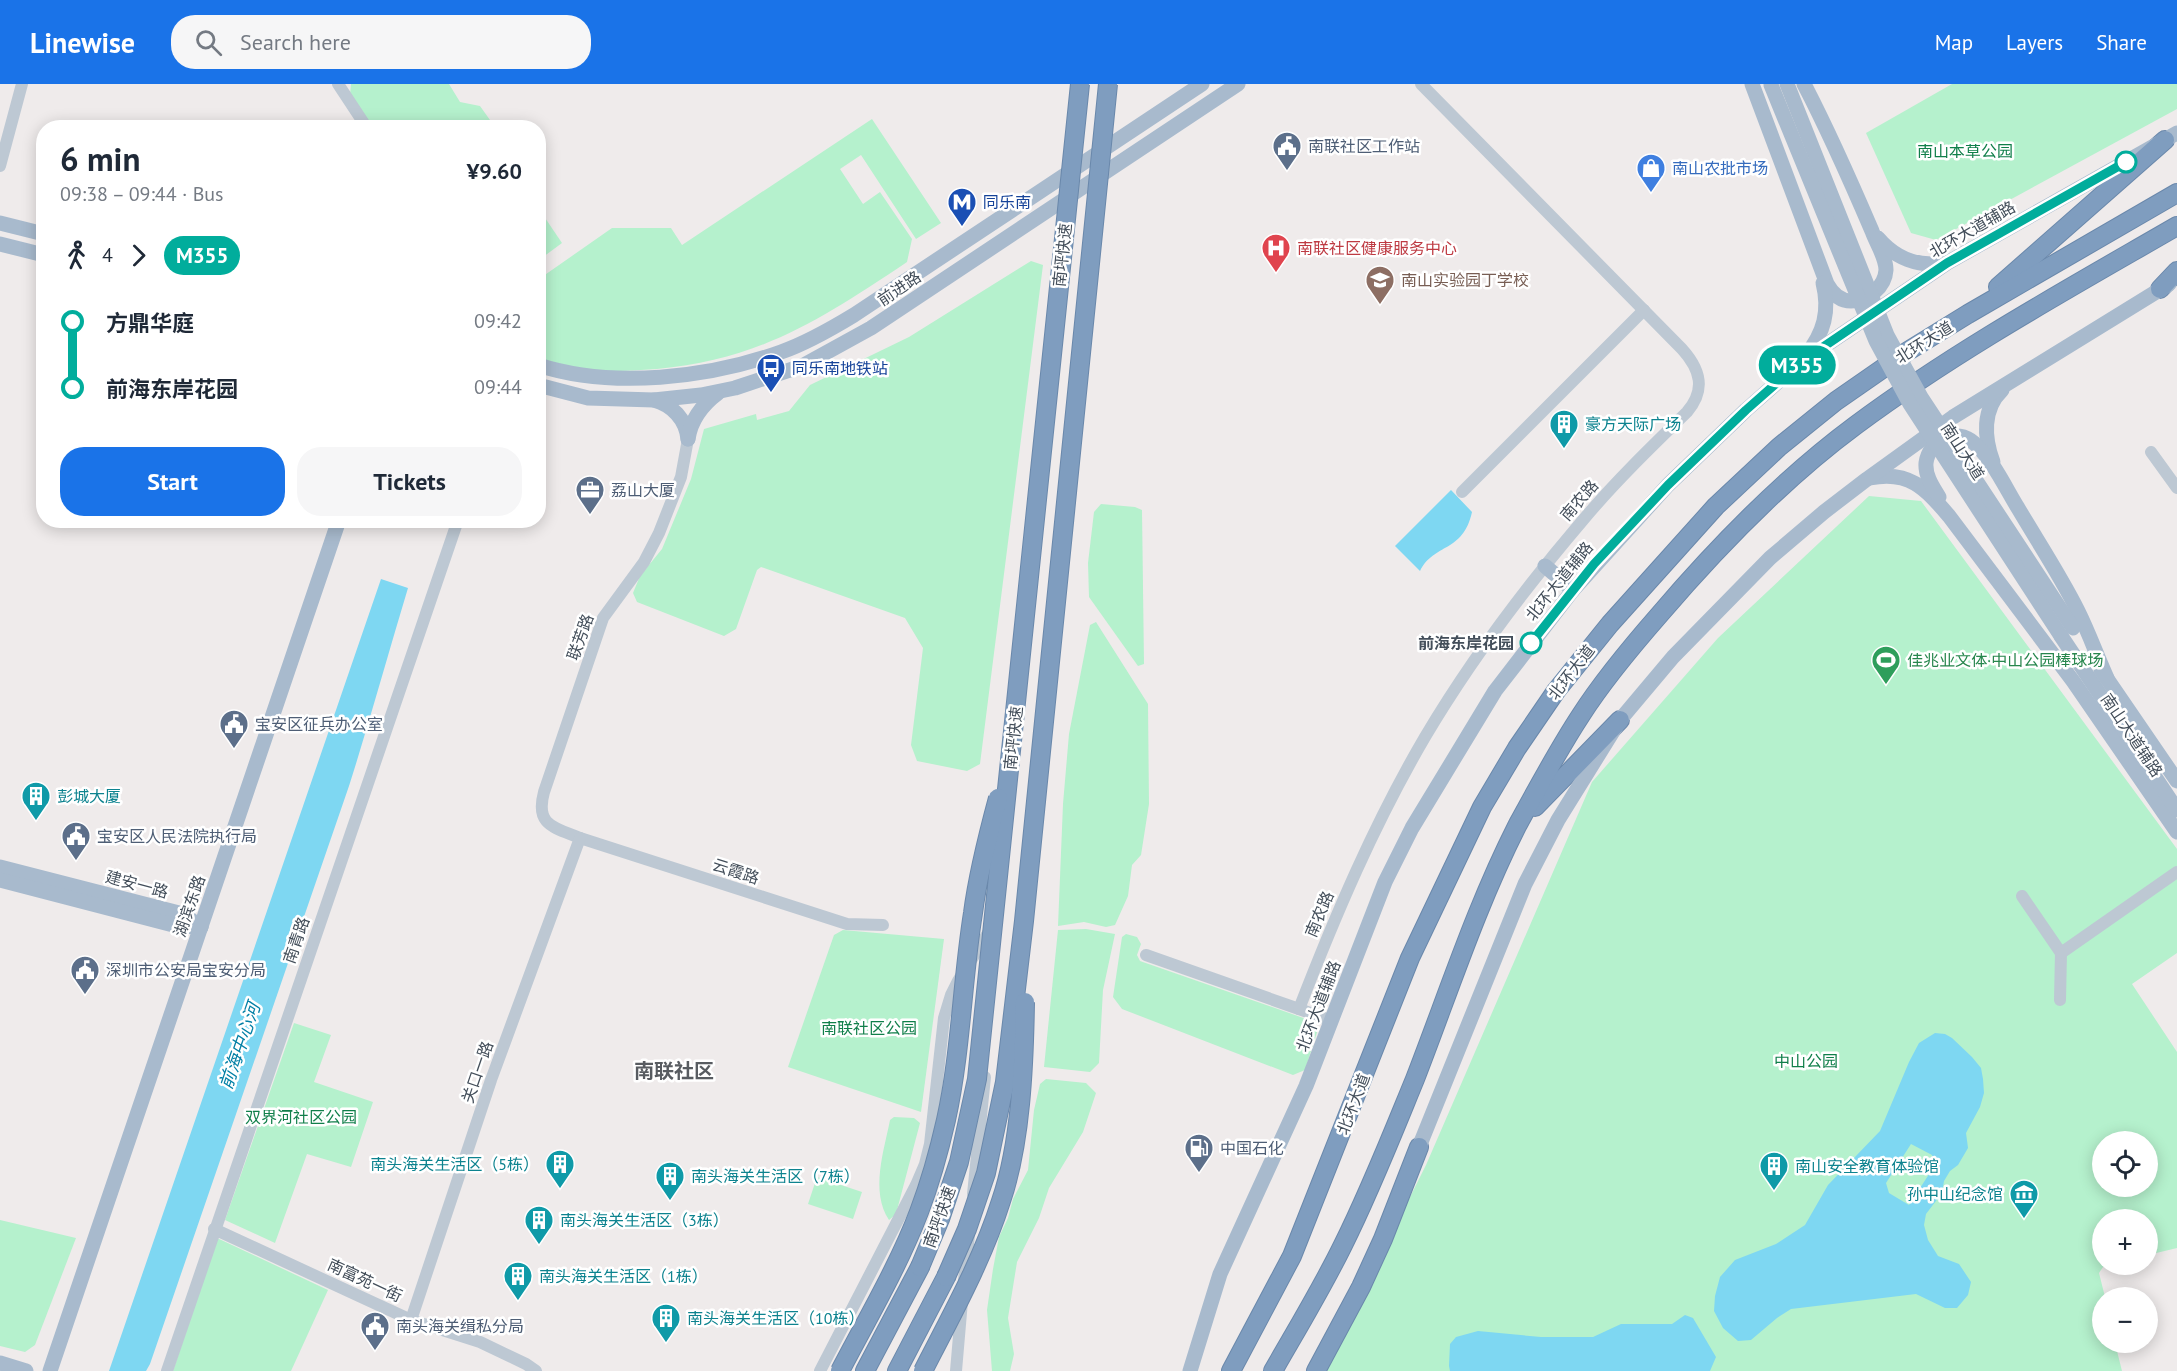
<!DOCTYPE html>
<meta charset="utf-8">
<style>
body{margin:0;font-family:"PT Sans","Noto Sans SC",sans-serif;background:#f6f6f7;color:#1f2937;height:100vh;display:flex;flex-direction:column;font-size:22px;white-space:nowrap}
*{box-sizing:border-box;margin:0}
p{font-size:20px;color:#747a83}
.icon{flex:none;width:33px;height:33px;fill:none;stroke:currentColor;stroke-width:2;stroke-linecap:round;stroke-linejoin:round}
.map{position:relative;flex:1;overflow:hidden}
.side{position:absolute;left:36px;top:36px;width:510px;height:408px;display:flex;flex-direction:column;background:#fff;border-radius:24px;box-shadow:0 3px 15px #0003}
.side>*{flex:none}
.badge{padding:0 12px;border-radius:20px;font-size:21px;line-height:39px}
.fabs{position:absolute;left:2092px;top:1047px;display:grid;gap:12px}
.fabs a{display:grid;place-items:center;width:66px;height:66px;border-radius:50%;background:#fff;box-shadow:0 3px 15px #0003;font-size:30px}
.map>.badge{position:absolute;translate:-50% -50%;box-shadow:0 0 0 3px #fff}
.legs{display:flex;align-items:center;gap:9px;height:66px;padding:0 24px;font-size:20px}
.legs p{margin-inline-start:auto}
.overview{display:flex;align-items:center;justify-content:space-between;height:102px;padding:0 24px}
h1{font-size:33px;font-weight:800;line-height:45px}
.action{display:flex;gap:12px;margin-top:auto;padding:12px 24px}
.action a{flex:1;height:69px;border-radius:24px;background:#1a73e8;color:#fff;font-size:24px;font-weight:800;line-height:69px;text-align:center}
.action a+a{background:#f6f6f7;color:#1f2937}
ul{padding:0 24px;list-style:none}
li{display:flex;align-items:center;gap:21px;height:66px;font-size:22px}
li i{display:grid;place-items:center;width:9px;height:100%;margin:0 8px;background:currentColor}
li i::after{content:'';width:15px;height:15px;margin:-8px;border:4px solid;border-radius:50%;background:#fff}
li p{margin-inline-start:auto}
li:first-child i{background:linear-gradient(#0000 50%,currentColor 0)}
li:last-child i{background:linear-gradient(currentColor 50%,#0000 0)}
header{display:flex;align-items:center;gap:36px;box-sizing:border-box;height:84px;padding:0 30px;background:#1a73e8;color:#fff}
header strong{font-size:28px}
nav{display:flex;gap:33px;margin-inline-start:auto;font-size:21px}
.search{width:420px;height:54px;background:#f6f6f7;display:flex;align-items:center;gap:15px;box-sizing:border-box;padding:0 21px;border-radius:24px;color:#747a83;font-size:22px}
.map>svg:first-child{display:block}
.green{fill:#b5f1cd;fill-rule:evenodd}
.water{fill:#7ed7f2;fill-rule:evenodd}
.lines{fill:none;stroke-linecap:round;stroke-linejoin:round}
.highway-casing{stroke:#6a88ab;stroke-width:20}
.minor{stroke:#bdc8d3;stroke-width:12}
.major{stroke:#a8bacd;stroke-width:15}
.highway{stroke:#7f9dbf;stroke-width:18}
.highway-bridge-casing{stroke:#6a88ab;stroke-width:20;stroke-linecap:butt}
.major-bridge{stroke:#a8bacd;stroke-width:15}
.highway-bridge{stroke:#7f9dbf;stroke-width:18}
.line-1-casing{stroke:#fff;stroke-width:14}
.line-1{stroke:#01ad9c;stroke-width:9}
.stop-1-dot{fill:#fff;stroke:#01ad9c;stroke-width:3}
.labels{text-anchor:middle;stroke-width:5;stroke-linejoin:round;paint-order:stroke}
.service-label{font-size:16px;fill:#4e5e75;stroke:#fff;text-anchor:start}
.park-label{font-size:16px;fill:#107f4a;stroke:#fff}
.shop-label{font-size:16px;fill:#366cbe;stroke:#fff;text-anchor:start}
.transit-label{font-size:16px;fill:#164399;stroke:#fff;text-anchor:start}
.street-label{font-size:16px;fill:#434e5a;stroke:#fff}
.health-label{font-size:16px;fill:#be3a42;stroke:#fff;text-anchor:start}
.education-label{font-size:16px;fill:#785e54;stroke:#fff;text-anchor:start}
.culture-label{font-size:16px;fill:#0d838f;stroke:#fff;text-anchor:start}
.stop-label{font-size:16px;font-weight:bold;fill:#434e5a;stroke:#fff;text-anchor:end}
.leisure-label{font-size:16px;fill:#27864d;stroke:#fff;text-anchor:start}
.water-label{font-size:18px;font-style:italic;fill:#0380a6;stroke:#fff}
.quarter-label{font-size:20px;font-weight:bold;fill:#585c61;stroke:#fff}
</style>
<header>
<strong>Linewise</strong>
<div class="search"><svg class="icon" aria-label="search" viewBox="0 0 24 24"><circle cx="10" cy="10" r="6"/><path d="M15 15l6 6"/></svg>Search here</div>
<nav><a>Map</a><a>Layers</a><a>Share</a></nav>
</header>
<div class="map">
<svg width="2177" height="1287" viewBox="0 0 2177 1287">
<rect width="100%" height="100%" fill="#efebeb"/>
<g class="green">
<polygon points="351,0 449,0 460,18 480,22 495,43 372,43 350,11"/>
<polygon points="1952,0 2177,0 2177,25 1936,156 1911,149 1866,49"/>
<path d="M872 35 941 139 916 155 861 71 840 85 863 120 880 108 912 155 907 178C823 234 760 276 657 285 637 286 617 288 597 287 578 285 558 279 539 275V195L612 144H671L682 161Z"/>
<polygon points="539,125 562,159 539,176 538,176"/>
<polygon points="1031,177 1043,181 980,680 967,687 917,677 911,661 923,564 905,534 761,483 757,486 736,545 724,552 637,518 633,509 640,492 662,465 691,395 704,345 756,330 757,336 789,327 810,301 909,253"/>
<path d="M1869 412 1921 417 2177 765V869L2132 900 2177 968V1164L2148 1171V1136H2103V1180L2113 1181 2103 1183 2099 1189 2105 1213 2103 1214V1258L2115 1259 2122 1287H1323L1426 1081 1592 698 1718 554ZM2103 1058H2148V1102H2103Z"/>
<polygon points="1101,420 1135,423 1142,426 1144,580 1138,582 1089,513 1088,479 1094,428"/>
<polygon points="1096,538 1148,620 1149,720 1141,771 1132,781 1128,812 1115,841 1106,843 1084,838 1058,842 1063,720 1069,650 1090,541"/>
<polygon points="1086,845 1115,850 1103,906 1099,979 1090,988 1044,983 1058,846"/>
<polygon points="843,846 944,855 921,1028 788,983 834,851"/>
<polygon points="1126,850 1137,853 1141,860 1137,871 1140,877 1312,937 1318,945 1305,986 1293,991 1122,925 1113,913 1122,853"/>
<polygon points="294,939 331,951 314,998 373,1018 351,1083 307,1070 275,1159 225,1136"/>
<polygon points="1046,995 1086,999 1096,1009 1083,1048 1049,1104 1039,1134 1017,1178 1008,1234 1014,1270 1010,1287 992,1287 987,1226 993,1185 999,1153 1008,1134 1013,1115 1028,1086 1034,1026 1040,1000"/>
<path d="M894 1033 914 1034 920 1039 896 1130 889 1136C870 1107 884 1067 890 1036Z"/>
<polygon points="817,1093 862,1108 853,1135 808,1120"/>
<polygon points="0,1136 76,1154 35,1261 25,1268 0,1262"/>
<polygon points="217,1154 328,1206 291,1287 173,1287"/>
</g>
<g class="water">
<path d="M1451 406 1472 428C1463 469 1434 459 1420 487L1395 462Z"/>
<path d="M381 495 408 504C388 570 370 636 349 702L150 1280 146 1287H109Z"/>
<path d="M1935 949 1945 950 1952 954 1972 973 1981 984 1983 995 1984 1009 1980 1023 1966 1049 1968 1064 1958 1081 1950 1087 1944 1097 1942 1109 1926 1130 1924 1141 1928 1156 1938 1172 1959 1180 1971 1198 1968 1211 1957 1224H1945L1916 1210 1791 1225 1777 1234 1751 1256 1738 1257 1723 1244 1714 1227 1715 1212 1720 1193 1735 1176 1776 1160 1805 1141 1828 1101 1880 1047 1909 978 1919 959ZM1911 1060 1932 1071 1935 1081 1909 1121 1889 1109 1886 1099Z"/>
<polygon points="1685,1231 1693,1234 1716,1273 1710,1287 1450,1287 1449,1282 1450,1260 1456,1253 1478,1247 1541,1253 1593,1253 1621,1240 1672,1240"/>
</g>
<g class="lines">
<g class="highway-casing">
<g id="highway">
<polyline points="1998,203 2165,56"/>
<polyline points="2160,205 2177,187"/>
<polyline points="1535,723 1620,636"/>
<polyline points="865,1287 920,1183"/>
<polyline points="897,1287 946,1193"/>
<polyline points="1231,1287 1292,1172 1410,874 1482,723 1517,664 1556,607 1610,540 1716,422 1779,363 1836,317 1908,267 1968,230 2177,109"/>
<path d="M1273 1287C1297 1245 1322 1204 1343 1161 1370 1107 1392 1051 1415 995 1448 910 1476 823 1517 742 1537 705 1558 666 1581 631 1604 595 1632 562 1660 530 1719 461 1783 395 1856 341 1957 266 2068 205 2177 142"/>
<polyline points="1316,1287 1361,1203 1383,1155 1419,1063"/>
</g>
</g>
<g class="minor">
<polyline points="338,0 367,44"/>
<polyline points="0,82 22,0"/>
<path d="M688 355 681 393 659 449 644 478 603 534 544 708C535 741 553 743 580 754L847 840 883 841"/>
<polyline points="2151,368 2177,404"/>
<polyline points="1462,408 1644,226"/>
<polyline points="2022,812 2061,869 2060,916"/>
<polyline points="2061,869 2177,788"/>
<polyline points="1146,871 1299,925"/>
<path d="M1332 937 1299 925C1335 832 1374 740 1425 653 1470 577 1525 504 1583 436 1615 398 1651 363 1687 328 1706 306 1701 286 1682 265L1421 0"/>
<polyline points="973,1110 985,993"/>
<polyline points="214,1145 411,1236 480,1258 526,1280 536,1287"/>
<polyline points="964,1196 969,1151"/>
<polyline points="411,1236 491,996 580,754"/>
<polyline points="167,1287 458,436"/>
<polyline points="820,1287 916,1101 925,1080 930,1060 944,934 951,911 958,897 990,846"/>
<polyline points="956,1287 962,1217"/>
</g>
<g class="major">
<path d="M1752 0 1827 200C1832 209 1839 217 1851 217 1868 217 1885 203 1886 186 1886 173 1876 159 1872 147 1851 98 1829 48 1804 0"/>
<polyline points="0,139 44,150"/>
<path d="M1878 154C1895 174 1918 183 1944 179"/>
<polyline points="0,160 44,171"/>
<path d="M1806 271C1824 249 1830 227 1823 199"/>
<path d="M538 281C612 305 709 294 781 268 807 259 831 245 854 231L1202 0"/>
<polyline points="538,301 588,314 654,316 701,311 735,304 802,282 871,244 1238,0"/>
<path d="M654 316C672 321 686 335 688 355"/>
<path d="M688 355C691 335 702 321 718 309"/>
<path d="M1993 378C1984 354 1982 325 2002 306"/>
<path d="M1870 394C1909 386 1925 404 1949 432L2073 597 2177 748"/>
<path d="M1939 413C1933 403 1925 392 1926 379 1929 356 1957 343 1974 359 1993 376 2005 403 2018 424 2038 458 2060 491 2078 527 2089 549 2097 572 2107 594"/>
<polyline points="1545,482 1573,506"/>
<polyline points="2061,552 2177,726"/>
<polyline points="2101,586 2177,697"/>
<polyline points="0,783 183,830 201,843"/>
<polyline points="0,796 177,842 201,843"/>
<polyline points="1419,1063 1525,800 1558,736 1620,636 1673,573 1770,474 1824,428 1867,395 1953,333 2169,200"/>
<polyline points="0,1279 26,1287"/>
<polyline points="50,1287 339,436"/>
<polyline points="1190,1287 1220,1190 1306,1002 1385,798 1412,744 1495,607 1573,506 1668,401 1746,326 1798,280 1947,179 2177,49"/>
</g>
<use href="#highway" class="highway"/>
<g class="highway-bridge-casing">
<g id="highway-bridge">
<polyline points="920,1183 940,1135 959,1078 977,995 1080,0"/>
<polyline points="946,1193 967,1145 986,1089 1005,998 1024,837 1108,0"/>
<path d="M840 1287C867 1235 898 1183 919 1128 930 1099 939 1067 946 1036 961 968 962 898 973 829 978 790 988 751 998 714"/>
<path d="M923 1287C951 1232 982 1177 1001 1117 1021 1059 1024 980 1025 918"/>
</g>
</g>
<g class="major-bridge">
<polyline points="1787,0 1887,251 1921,313 2073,544"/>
<polyline points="1771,1 1876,257 1910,320 2061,552"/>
</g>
<use href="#highway-bridge" class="highway-bridge"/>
</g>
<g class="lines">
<g class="line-1-casing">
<polyline id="line-1" points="1531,559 1594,480 1668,401 1746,326 1798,280 1947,179 2126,78"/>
</g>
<use href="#line-1" class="line-1"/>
</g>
<defs>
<g id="civic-pin" transform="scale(1.5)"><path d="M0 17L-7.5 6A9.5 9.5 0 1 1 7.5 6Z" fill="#5c6f8a" stroke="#fff"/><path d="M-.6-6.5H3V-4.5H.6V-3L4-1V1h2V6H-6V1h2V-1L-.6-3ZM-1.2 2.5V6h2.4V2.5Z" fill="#fff"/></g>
<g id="shop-pin" transform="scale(1.5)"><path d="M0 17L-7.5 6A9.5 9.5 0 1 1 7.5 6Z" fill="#3f7fe0" stroke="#fff"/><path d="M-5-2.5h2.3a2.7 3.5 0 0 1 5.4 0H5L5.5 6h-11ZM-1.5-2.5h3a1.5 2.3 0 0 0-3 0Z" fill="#fff"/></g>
<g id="metro-pin" transform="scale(1.5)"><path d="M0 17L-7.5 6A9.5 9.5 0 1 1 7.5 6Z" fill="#1a4fb4" stroke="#fff"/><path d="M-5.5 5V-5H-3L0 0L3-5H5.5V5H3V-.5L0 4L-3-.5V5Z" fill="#fff"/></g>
<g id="hospital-pin" transform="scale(1.5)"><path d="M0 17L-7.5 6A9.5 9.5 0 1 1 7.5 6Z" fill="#e0444e" stroke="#fff"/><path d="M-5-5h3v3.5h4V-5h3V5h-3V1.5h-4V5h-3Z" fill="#fff"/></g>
<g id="school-pin" transform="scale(1.5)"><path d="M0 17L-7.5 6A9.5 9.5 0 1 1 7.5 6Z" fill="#8d6e63" stroke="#fff"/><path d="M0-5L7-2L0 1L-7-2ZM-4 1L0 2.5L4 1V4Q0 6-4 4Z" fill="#fff"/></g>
<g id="bus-pin" transform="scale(1.5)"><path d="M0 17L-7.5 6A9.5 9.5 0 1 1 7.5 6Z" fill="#1a4fb4" stroke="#fff"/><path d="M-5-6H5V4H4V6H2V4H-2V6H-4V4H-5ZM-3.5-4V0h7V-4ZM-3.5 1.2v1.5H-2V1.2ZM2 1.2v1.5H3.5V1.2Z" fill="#fff"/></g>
<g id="building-pin" transform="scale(1.5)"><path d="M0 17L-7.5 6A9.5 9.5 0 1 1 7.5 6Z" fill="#0f9aa8" stroke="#fff"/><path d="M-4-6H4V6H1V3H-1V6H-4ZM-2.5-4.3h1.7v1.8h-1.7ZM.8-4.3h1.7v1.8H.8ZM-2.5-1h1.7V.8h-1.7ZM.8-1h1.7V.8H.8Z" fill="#fff"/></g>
<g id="office-pin" transform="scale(1.5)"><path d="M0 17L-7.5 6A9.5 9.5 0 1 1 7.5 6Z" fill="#5c6f8a" stroke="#fff"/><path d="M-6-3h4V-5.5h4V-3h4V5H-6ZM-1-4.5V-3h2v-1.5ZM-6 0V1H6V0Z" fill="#fff"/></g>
<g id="stadium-pin" transform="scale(1.5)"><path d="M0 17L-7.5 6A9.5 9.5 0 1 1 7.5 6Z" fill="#2e9e5b" stroke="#fff"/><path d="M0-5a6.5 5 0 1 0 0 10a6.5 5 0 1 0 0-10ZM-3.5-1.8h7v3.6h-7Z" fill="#fff"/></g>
<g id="fuel-pin" transform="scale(1.5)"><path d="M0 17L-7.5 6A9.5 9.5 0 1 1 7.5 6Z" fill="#5c6f8a" stroke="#fff"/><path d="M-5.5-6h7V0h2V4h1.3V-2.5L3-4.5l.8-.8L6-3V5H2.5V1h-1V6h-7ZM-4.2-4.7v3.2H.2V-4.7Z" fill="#fff"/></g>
<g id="museum-pin" transform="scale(1.5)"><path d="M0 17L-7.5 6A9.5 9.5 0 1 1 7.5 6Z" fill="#0f9aa8" stroke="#fff"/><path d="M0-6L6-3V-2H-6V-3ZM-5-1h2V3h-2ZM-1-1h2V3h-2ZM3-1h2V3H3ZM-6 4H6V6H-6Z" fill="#fff"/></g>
</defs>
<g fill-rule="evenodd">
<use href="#civic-pin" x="1287" y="62"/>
<use href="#shop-pin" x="1651" y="84"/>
<use href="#metro-pin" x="962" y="118"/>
<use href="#hospital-pin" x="1276" y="164"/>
<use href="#school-pin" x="1380" y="196"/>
<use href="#bus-pin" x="771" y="284"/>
<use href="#building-pin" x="1564" y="340"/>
<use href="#office-pin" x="590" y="406"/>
<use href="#stadium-pin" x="1886" y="576"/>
<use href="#civic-pin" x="234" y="640"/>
<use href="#building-pin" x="36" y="712"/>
<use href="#civic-pin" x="76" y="752"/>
<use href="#civic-pin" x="85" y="886"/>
<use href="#fuel-pin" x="1199" y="1064"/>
<use href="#building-pin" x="560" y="1080"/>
<use href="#building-pin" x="1774" y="1082"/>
<use href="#building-pin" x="670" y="1092"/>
<use href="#museum-pin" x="2024" y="1110"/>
<use href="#building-pin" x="539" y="1136"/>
<use href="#building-pin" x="518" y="1192"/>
<use href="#building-pin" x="666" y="1234"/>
<use href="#civic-pin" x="375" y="1242"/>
</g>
<g class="stop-1-dot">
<circle cx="2126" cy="78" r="10"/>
<circle cx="1531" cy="559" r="10"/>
</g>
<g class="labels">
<g class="service-label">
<text x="1308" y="68">南联社区工作站</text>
<text x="611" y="412">荔山大厦</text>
<text x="255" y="646">宝安区征兵办公室</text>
<text x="97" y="758">宝安区人民法院执行局</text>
<text x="106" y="892">深圳市公安局宝安分局</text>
<text x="1220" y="1070">中国石化</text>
<text x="396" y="1248">南头海关缉私分局</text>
</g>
<g class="park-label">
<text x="1965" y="73">南山本草公园</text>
<text x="869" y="950">南联社区公园</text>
<text x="1806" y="983">中山公园</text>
<text x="301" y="1039">双界河社区公园</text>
</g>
<g class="shop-label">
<text x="1672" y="90">南山农批市场</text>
</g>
<g class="transit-label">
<text x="983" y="124">同乐南</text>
<text x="792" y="290">同乐南地铁站</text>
</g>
<g class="street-label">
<text transform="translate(1972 145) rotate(-30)" y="6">北环大道辅路</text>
<text transform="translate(1062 171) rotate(-84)" y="6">南坪快速</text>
<text transform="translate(899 204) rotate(-34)" y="6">前进路</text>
<text transform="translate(1924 258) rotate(-32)" y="6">北环大道</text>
<text transform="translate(1963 367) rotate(57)" y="6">南山大道</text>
<text transform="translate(1579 416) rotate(-49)" y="6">南农路</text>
<text transform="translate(1559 497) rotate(-51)" y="6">北环大道辅路</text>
<text transform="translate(580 553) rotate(-70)" y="6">联芳路</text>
<text transform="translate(1571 588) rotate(-52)" y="6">北环大道</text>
<text transform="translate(2132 651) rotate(56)" y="6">南山大道辅路</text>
<text transform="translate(1013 654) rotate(-84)" y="6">南坪快速</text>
<text transform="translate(736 787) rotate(18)" y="6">云霞路</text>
<text transform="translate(137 800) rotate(15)" y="6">建安一路</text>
<text transform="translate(189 822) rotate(-71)" y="6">湖滨东路</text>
<text transform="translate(1319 830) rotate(-67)" y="6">南农路</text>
<text transform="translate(296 856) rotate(-71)" y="6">南青路</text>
<text transform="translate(1318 922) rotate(-69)" y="6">北环大道辅路</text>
<text transform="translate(477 988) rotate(-71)" y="6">关口一路</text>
<text transform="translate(1353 1020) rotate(-69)" y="6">北环大道</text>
<text transform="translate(939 1133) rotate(-70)" y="6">南坪快速</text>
<text transform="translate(365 1196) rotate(25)" y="6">南富苑一街</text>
</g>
<g class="health-label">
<text x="1297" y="170">南联社区健康服务中心</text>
</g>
<g class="education-label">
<text x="1401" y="202">南山实验园丁学校</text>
</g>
<g class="culture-label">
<text x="1585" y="346">豪方天际广场</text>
<text x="57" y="718">彭城大厦</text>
<text x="539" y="1086" text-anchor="end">南头海关生活区（5栋）</text>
<text x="1795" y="1088">南山安全教育体验馆</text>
<text x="691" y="1098">南头海关生活区（7栋）</text>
<text x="2003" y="1116" text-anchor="end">孙中山纪念馆</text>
<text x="560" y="1142">南头海关生活区（3栋）</text>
<text x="539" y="1198">南头海关生活区（1栋）</text>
<text x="687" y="1240">南头海关生活区（10栋）</text>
</g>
<g class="stop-label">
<text x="1514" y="565">前海东岸花园</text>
</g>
<g class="leisure-label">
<text x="1907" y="582">佳兆业文体·中山公园棒球场</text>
</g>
<g class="water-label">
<text transform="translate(240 962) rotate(-71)" y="6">前海中心河</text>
</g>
<g class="quarter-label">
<text x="674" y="994">南联社区</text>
</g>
</g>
</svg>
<div class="fabs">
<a><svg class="icon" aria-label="locate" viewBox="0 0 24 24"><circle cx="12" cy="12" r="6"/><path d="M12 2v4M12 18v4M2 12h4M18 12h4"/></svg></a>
<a>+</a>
<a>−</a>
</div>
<b class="badge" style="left:1797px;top:281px;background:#01ad9c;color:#fff">M355</b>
<section class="side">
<div class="overview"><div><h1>6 min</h1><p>09:38 – 09:44 · Bus</p></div><b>¥9.60</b></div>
<div class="legs"><svg class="icon" aria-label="walk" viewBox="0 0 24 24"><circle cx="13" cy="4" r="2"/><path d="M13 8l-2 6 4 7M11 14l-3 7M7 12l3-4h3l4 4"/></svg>4<svg class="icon" aria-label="forward" viewBox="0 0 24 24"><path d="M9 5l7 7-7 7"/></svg><b class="badge" style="background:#01ad9c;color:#fff">M355</b></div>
<ul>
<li><i style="color:#01ad9c"></i><b>方鼎华庭</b><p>09:42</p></li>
<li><i style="color:#01ad9c"></i><b>前海东岸花园</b><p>09:44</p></li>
</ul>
<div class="action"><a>Start</a><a>Tickets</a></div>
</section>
</div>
